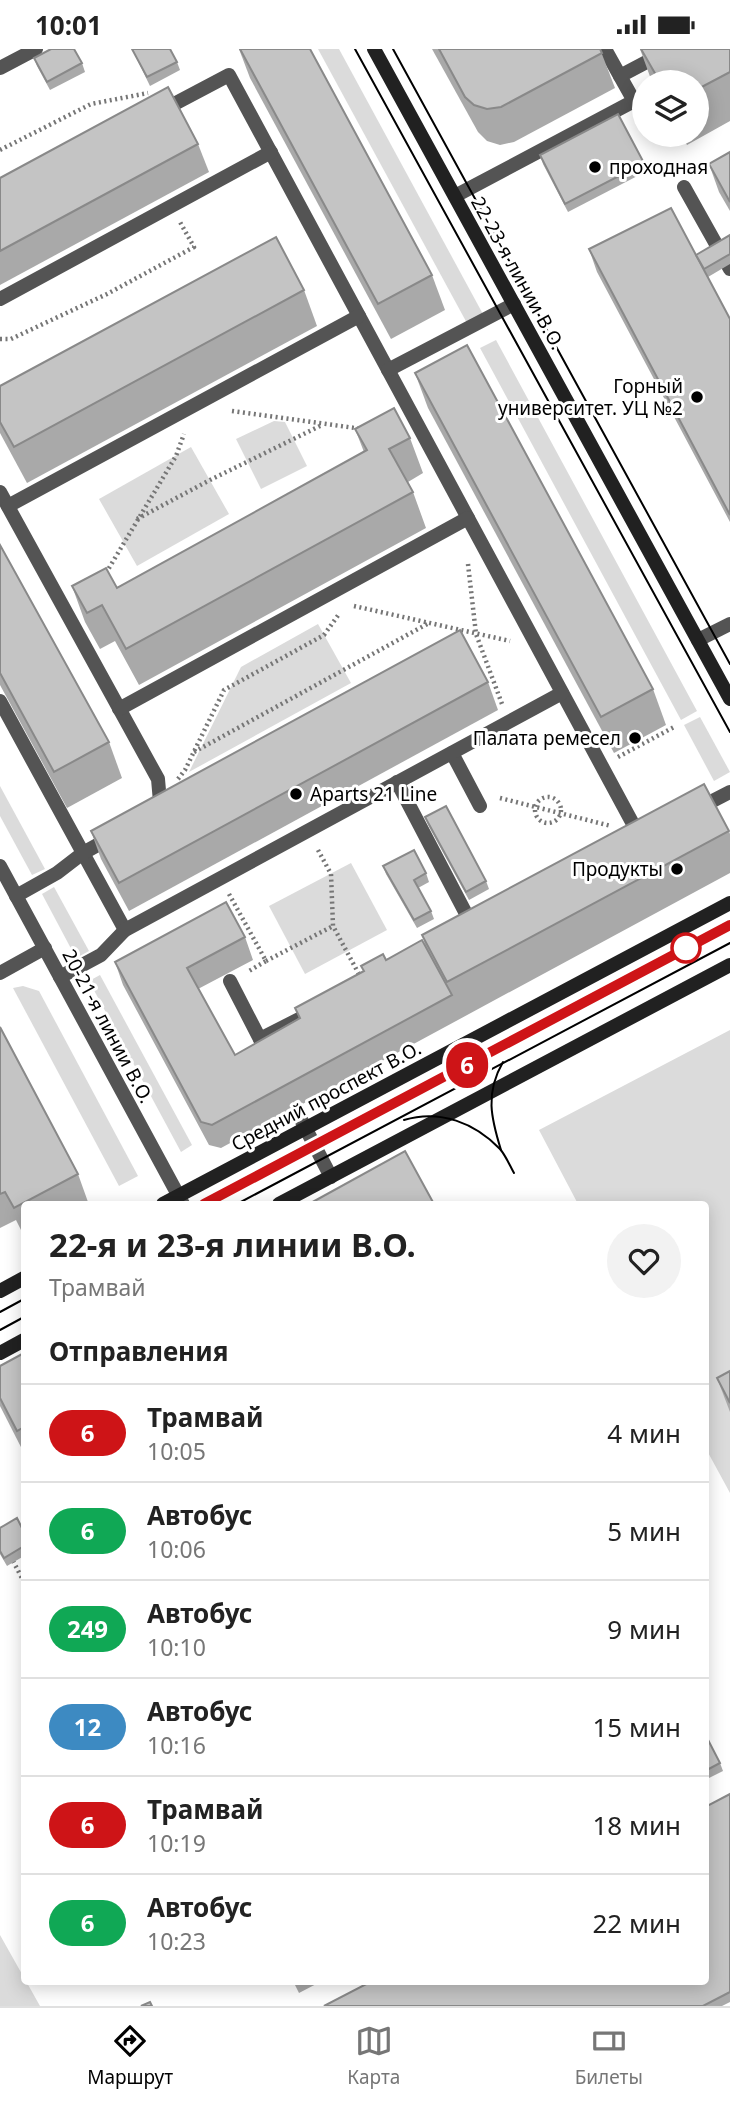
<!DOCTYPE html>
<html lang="ru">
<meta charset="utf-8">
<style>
body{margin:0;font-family:"Noto Sans",sans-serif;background:#f2f2f2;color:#222;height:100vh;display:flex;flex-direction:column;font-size:26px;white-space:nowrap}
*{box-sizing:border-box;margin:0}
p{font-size:23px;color:#767676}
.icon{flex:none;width:38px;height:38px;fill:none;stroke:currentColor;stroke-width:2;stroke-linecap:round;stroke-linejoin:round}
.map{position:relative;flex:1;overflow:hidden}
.side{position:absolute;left:21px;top:1152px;width:688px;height:784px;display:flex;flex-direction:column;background:#fff;border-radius:7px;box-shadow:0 4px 18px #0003}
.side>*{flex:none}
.badge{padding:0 14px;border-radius:23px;font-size:24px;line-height:46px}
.tools{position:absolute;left:632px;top:21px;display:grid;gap:14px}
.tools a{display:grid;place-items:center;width:77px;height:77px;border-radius:50%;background:#fff;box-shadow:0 4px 18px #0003;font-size:35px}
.map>.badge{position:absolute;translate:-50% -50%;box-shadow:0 0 0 4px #fff}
h2{padding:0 28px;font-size:26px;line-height:63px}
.round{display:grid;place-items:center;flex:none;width:74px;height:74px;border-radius:37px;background:#f2f2f2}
.headline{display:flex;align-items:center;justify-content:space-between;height:119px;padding:0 28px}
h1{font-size:33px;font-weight:700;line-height:52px}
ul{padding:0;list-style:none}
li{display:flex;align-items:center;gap:21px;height:98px;padding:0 28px;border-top:2px solid #e0e0e0}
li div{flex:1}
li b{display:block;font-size:26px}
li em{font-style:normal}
li .badge{min-width:77px;font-weight:700;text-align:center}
.status{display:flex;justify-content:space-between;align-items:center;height:49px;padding:0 35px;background:#fff;direction:ltr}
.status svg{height:19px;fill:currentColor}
.menu{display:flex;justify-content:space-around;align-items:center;height:98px;border-top:2px solid #e0e0e0;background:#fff;font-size:19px;color:#767676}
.menu a{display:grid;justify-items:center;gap:4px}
.menu .current{color:#000}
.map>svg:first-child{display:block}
.green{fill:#dbdbdb}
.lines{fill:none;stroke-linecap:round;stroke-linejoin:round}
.path{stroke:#767676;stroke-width:4.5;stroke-dasharray:2 3.5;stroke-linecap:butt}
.service{stroke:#545454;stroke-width:14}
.minor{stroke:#545454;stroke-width:14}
.secondary{stroke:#212121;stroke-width:14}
.tram{stroke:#000;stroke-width:2}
.wall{fill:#a9a9a9}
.building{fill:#c4c4c4;stroke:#898989;stroke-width:2}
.line-casing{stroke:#fff;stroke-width:16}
.line{stroke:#ce1417;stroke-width:10}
.poi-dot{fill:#000;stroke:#fff;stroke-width:2.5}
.stop-dot{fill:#fff;stroke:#ce1417;stroke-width:3.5}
.labels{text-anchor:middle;stroke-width:6;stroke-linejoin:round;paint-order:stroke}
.poi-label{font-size:19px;fill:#000;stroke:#fff;text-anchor:end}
.street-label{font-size:19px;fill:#000;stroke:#fff}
</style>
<div class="status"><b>10:01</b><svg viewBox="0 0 49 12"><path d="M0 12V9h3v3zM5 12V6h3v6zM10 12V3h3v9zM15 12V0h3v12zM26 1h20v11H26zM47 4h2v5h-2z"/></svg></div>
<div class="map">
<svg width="730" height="1957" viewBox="0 0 730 1957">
<rect width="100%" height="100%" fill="#fff"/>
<g class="green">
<polygon points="318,0 339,0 484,267 468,276"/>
<polygon points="496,291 697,662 681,671 480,299"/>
<polygon points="274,372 285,373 307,417 261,440 236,390"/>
<polygon points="191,398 229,465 137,517 99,450"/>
<polygon points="318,575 351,634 189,723 241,618"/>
<polygon points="700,668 730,723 714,732 684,676"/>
<polygon points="0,737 45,820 32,826 0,767"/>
<polygon points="351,814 387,881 305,925 269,857"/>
<polygon points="54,838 89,902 76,909 42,845"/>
<polygon points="100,926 192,1096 181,1103 89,932"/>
<polygon points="23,937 39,942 138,1127 119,1137 13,939"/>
<polygon points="730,981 730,1444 705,1398 705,1155 578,1155 539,1081"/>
<polygon points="0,1886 40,1957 0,1957"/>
</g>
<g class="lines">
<g class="path">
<polyline points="0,101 91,55 148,44"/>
<polyline points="0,290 11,290 107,245 194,198 180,173"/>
<polyline points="232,362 362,380"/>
<polyline points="137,470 210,431 322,376"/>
<polyline points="468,515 476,585 502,655"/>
<polyline points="106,524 176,407 184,385"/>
<polyline points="354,557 510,592"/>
<polyline points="194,703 429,574"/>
<polyline points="618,708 676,677"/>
<polyline points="178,730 185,721 224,641 324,586 339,565"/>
<circle cx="548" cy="761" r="13"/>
<polyline points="500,749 611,777"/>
<polyline points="318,801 331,825 333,877 361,929"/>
<polyline points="229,845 266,912 249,922"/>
<polyline points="266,912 333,877"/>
<polyline points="13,1512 24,1533"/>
</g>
<g class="service">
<polyline points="605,0 620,27"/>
<polyline points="0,19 36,0"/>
<polyline points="159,63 229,26 640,788"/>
<polyline points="684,138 730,220"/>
<polyline points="455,147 634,52 620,27 671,0"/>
<polyline points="0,250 271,103"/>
<polyline points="388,321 514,255"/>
<polyline points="0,443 158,730 160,753 155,759"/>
<polyline points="8,457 359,267"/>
<polyline points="698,591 730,575"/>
<polyline points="0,652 125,881"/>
<polyline points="119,660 468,469"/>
<polyline points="452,704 480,757"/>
<polyline points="397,733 473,878"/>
<polyline points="697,760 730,743"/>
<polyline points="16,847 57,824 83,804 112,788"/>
<polyline points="0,924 45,899"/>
<polyline points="60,928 101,906 125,881 562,644"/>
<polyline points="230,932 263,996"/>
<polyline points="260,990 311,964"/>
<polyline points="295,1059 331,1128"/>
</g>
<polyline class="minor" points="0,817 183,1155"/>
<g class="secondary">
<polyline points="374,0 730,650"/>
<polyline points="163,1155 730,854"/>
<polyline points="279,1155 730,916"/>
<polyline points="0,1242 24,1229"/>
<polyline points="0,1304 24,1291"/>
</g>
<g class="tram">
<polyline points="355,0 730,683"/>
<polyline points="393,0 730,615"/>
<path d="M404 1071C440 1060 475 1074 500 1100 506 1107 510 1117 514 1124"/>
<path d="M501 1101C491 1069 485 1044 503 1013"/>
<polyline points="204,1155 730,876"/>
<polyline points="237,1155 730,894"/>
<polyline points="0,1263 24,1250"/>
<polyline points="0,1281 24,1268"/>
</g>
</g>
<g class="wall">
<polygon points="132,0 177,13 180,21 150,37"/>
<polygon points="239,0 310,0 432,226 445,261 391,290 250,29"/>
<polygon points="432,0 600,0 615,39 514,93 500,96 487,92 478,83"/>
<polygon points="640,0 730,0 730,72 687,96 681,86 696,86 696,33 652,33"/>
<polygon points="34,9 82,14 85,23 50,41 37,17"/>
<polygon points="198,95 209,123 0,236 0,129"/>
<polygon points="730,103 730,162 719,143 709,115"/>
<polygon points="540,106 644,114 647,122 568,163 543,115"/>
<polygon points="730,186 730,215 708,228 730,270 730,473 597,223 589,200 696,206"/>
<polygon points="304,241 317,277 27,434 0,384 0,337"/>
<polygon points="415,324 653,640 666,676 614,704 428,359"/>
<polygon points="355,380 410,389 423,424 408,433 413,443 426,479 139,636 115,592 100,600 85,573 72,537 117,539 364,403"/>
<polygon points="0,496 109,693 122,729 67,759 0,636"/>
<polygon points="488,633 498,661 129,862 101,810 91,782"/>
<polygon points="425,768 486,832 489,840 469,851 428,776"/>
<polygon points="729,782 730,785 730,824 221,1099 209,1096 123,936 115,913 245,888 253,911 198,940 235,1006 299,969 295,959 364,923 361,917 426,899 422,886"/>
<polygon points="383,817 426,824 429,833 418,839 431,862 434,870 417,879 386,825"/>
<polygon points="0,978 78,1125 88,1153 85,1155 24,1155 24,1187 16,1171 0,1179"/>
<polygon points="24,1304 24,1404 0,1357 0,1317"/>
<polygon points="730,1322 730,1363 717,1329"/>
<polygon points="0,1479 24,1483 24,1507 7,1517 0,1505"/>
<polygon points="705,1685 720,1714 723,1722 705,1731"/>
<polygon points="730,1745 730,1953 722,1957 324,1957"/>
<polygon points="293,1932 322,1932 299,1944"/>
</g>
<g class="building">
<polygon points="51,0 74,0 82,14 47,33 34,9"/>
<polygon points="132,0 170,0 177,13 147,28"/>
<polygon points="240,0 310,0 432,226 378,255"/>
<polygon points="439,0 600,0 602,4 501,58 487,60 474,56 465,48"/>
<polygon points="641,0 730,0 730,23 696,41 696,33 660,33"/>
<polygon points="168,38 198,95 0,202 0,129"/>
<polygon points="618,65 644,114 565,155 540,106"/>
<polygon points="730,103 730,153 709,115"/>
<polygon points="671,159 730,270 730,466 589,200"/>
<polygon points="730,186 730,205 704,220 696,206"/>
<polygon points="276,188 304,241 14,398 0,373 0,337"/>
<polygon points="467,296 653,640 601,668 415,324"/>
<polygon points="394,359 410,389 389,400 413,443 126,600 102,556 87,564 72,537 106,519 117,539 367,401 355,380"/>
<polygon points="0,496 109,693 54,723 0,624"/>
<polygon points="460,581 488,633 119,834 91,782"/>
<polygon points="704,735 729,782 447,933 422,886"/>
<polygon points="446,757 486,832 466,843 425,768"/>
<polygon points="414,801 426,824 414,831 431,862 414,871 383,817"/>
<polygon points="226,853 245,888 187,919 235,1006 300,969 295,959 364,922 361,917 383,905 386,911 422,891 452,946 212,1076 201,1073 115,913"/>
<polygon points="0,978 78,1125 14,1159 5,1143 0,1145"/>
<polygon points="405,1102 434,1155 309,1155"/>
<polygon points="24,1304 24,1378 17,1382 0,1349 0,1317"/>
<polygon points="730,1322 730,1354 717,1329"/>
<polygon points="17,1469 24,1483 24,1497 4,1509 0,1502 0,1479"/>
<polygon points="705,1685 720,1714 705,1722"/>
<polygon points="730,1745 730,1943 703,1957 324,1957 372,1932 705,1932 705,1758"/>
<polygon points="150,1953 152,1957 141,1957"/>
</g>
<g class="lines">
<g class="line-casing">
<polyline id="line" points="204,1155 730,876"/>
</g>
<use href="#line" class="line"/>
</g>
<g class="poi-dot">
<circle cx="595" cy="118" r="7"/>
<circle cx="697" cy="348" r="7"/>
<circle cx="635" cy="689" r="7"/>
<circle cx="296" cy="745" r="7"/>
<circle cx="677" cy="820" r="7"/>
</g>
<circle class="stop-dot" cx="686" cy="899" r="14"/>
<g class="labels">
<g class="poi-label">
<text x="609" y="125" text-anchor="start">проходная</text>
<text x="683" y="344">Горный<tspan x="683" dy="22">университет. УЦ №2</tspan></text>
<text x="621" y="696">Палата ремесел</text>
<text x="310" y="752" text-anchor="start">Aparts 21 Line</text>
<text x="663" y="827">Продукты</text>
</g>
<g class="street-label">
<text transform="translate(518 224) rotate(61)" y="7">22-23-я линии В.О.</text>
<text transform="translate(108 977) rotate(62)" y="7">20-21-я линии В.О.</text>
<text transform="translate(326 1047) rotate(-28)" y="7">Средний проспект В.О.</text>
</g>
</g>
</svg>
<div class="tools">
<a><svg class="icon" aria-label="layers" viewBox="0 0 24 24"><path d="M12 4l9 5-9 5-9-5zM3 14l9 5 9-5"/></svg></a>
</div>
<b class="badge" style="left:467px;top:1016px;background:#ce1417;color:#fff">6</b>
<section class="side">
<div class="headline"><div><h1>22-я и 23-я линии В.О.</h1><p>Трамвай</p></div><a class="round"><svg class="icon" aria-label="heart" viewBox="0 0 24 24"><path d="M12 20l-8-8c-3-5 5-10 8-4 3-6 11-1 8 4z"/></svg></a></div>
<h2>Отправления</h2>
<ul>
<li><span class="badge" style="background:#ce1417;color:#fff">6</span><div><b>Трамвай</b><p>10:05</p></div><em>4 мин</em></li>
<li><span class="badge" style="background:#10a855;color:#fff">6</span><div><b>Автобус</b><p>10:06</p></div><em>5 мин</em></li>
<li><span class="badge" style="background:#10a855;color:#fff">249</span><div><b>Автобус</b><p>10:10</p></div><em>9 мин</em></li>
<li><span class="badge" style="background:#3d8ac2;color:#fff">12</span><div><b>Автобус</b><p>10:16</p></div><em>15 мин</em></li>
<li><span class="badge" style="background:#ce1417;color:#fff">6</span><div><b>Трамвай</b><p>10:19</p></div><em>18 мин</em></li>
<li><span class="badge" style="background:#10a855;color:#fff">6</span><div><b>Автобус</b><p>10:23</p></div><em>22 мин</em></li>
</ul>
</section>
</div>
<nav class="menu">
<a class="current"><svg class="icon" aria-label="directions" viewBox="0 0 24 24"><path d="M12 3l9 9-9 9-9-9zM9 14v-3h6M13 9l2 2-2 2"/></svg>Маршрут</a>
<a><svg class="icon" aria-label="map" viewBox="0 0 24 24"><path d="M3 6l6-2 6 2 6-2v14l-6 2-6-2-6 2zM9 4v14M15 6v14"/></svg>Карта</a>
<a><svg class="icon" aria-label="tickets" viewBox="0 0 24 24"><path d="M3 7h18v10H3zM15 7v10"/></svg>Билеты</a>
</nav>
